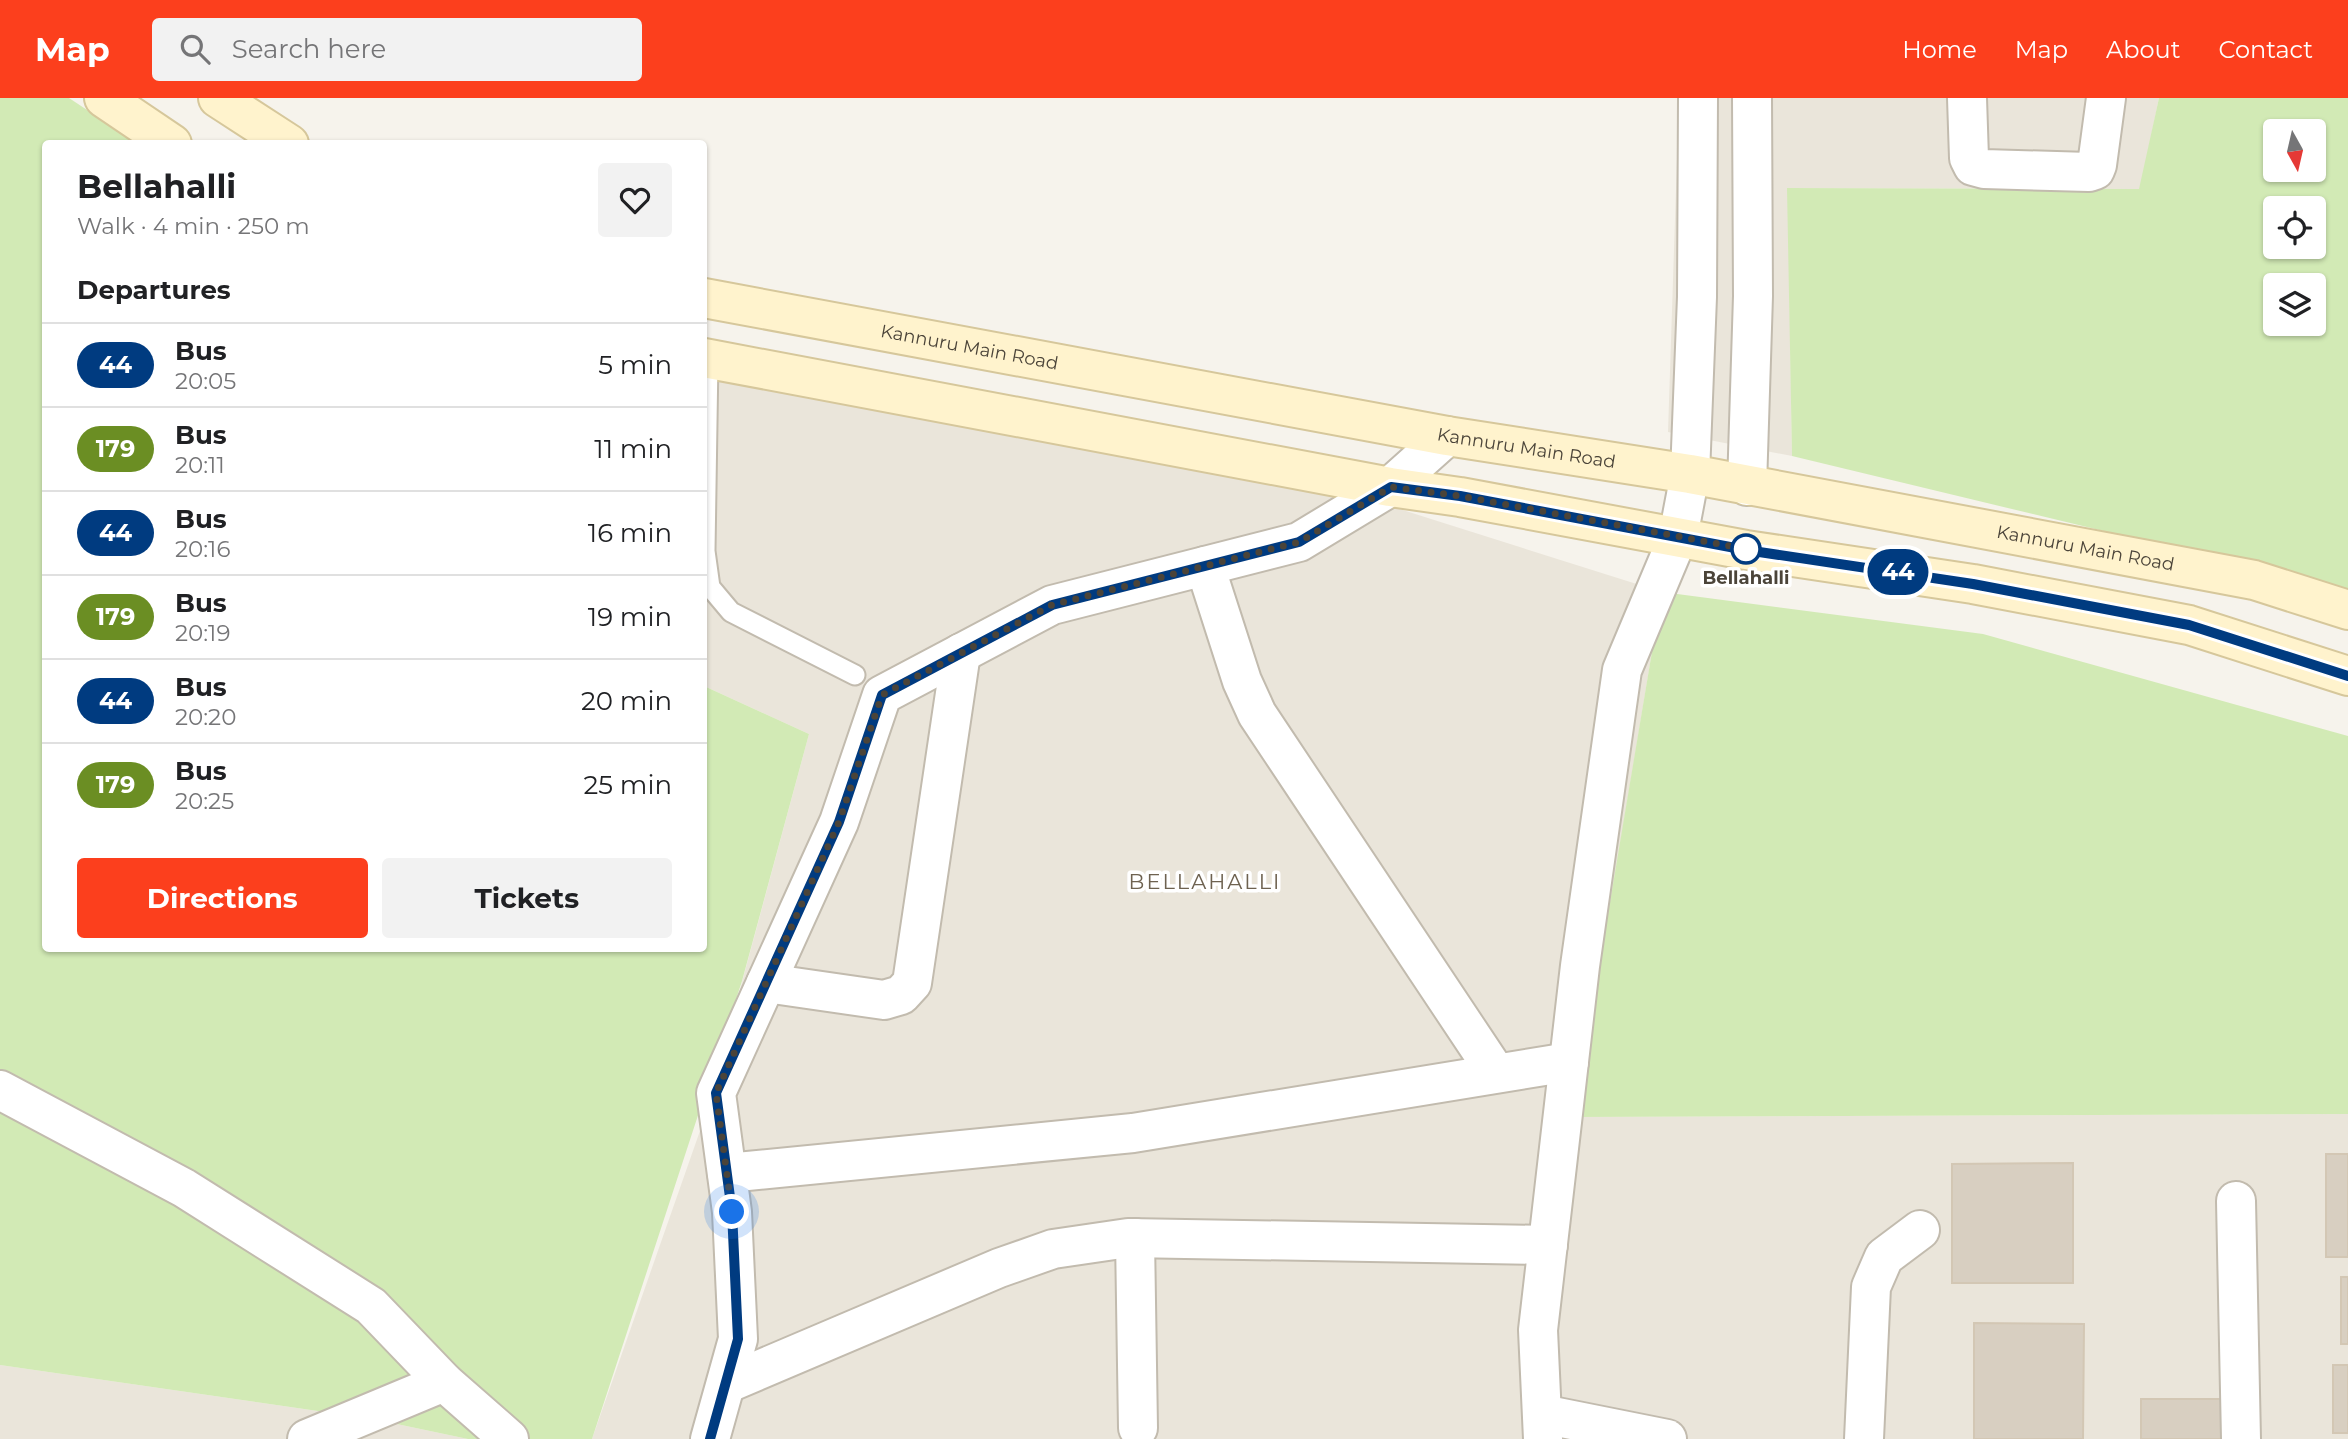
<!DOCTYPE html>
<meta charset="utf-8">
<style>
body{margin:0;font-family:Montserrat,sans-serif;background:#f2f2f2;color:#202124;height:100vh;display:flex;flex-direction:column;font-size:26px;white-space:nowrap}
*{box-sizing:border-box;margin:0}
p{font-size:23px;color:#757577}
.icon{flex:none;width:38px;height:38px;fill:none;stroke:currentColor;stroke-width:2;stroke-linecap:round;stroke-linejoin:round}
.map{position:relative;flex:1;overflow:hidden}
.panel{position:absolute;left:42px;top:42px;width:665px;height:812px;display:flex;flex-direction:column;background:#fff;border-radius:7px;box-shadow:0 2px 5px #0004}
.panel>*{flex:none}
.badge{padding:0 14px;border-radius:23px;font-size:24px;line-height:46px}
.needle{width:46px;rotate:172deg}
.buttons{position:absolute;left:2263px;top:21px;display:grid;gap:14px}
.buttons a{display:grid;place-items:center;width:63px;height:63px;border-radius:7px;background:#fff;box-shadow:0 2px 5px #0004;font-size:35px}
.you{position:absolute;width:35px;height:35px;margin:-18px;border:5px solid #fff;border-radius:50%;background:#1a73e8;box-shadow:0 0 0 10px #1a73e833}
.map>.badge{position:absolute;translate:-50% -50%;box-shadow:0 0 0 4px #fff}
h2{padding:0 35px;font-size:26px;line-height:63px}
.round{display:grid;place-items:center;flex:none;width:74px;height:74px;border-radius:7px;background:#f2f2f2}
.headline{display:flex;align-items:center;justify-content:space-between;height:119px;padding:0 35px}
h1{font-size:33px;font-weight:700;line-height:52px}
.button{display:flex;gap:14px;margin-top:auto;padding:14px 35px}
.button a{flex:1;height:80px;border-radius:7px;background:#fc3f1d;color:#fff;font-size:28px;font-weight:700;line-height:80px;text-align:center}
.button a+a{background:#f2f2f2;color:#202124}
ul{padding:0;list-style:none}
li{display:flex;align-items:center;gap:21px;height:84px;padding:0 35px;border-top:2px solid #e0e0e0}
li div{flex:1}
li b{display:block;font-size:26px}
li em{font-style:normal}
li .badge{min-width:77px;font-weight:700;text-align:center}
header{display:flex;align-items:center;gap:42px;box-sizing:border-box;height:98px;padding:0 35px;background:#fc3f1d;color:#fff}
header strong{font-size:33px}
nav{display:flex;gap:38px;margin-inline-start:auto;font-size:24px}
.search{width:490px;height:63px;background:#f2f2f2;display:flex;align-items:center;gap:18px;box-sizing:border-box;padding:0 24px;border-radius:7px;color:#757577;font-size:26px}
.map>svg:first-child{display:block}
.residential{fill:#eae5da}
.green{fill:#d2eab5;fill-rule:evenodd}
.building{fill:#d8cfc1;stroke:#d3c7b4;stroke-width:2}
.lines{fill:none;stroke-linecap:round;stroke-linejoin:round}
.lane-casing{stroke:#c2bbae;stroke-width:23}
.street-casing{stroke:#c2bbae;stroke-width:42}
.secondary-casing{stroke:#d6c79b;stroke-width:42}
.lane{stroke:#fff;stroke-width:19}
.street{stroke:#fff;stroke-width:38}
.secondary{stroke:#fff3cd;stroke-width:38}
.line-casing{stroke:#fff;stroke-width:16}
.line{stroke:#003b80;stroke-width:10}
.walk{stroke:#4b4439;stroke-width:7;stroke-dasharray:0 12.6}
.stop-dot{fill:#fff;stroke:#003b80;stroke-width:3.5}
.labels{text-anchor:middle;stroke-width:7;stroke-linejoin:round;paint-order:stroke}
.street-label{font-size:18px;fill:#4b4439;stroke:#fff}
.stop-label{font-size:18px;font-weight:bold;fill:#4b4439;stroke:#fff}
.quarter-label{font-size:21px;letter-spacing:2px;fill:#6e6250;stroke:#fff}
</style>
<header>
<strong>Map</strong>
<div class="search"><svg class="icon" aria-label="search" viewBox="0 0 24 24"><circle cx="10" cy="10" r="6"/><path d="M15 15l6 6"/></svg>Search here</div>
<nav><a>Home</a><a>Map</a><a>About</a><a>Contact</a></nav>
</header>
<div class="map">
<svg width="2348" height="1341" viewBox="0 0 2348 1341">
<rect width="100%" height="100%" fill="#f6f3ec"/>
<g class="residential">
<polygon points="1679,0 2159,0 2140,91 1788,90 1792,358 1668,334"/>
<polygon points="704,273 1178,341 1662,494 1575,1019 2348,1016 2348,1341 592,1341 708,1010 809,636 704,588"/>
<polygon points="0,1267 373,1321 468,1341 0,1341"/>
</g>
<g class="green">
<polygon points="0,0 69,0 137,45 46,46 46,850 704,850 704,588 809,636 742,883 592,1341 468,1341 373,1321 0,1267"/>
<path d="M2159 0H2348V492L1792 358 1787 90 2139 91ZM2275 33H2314V72H2275ZM2275 110H2314V149H2275ZM2275 187H2314V226H2275Z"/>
<polygon points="1662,494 1983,536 2348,638 2348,1016 1574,1019"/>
</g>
<g class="building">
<rect x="2326" y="1056" width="22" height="103"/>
<polygon points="2073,1065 2073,1185 1952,1185 1952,1066"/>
<rect x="2341" y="1179" width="7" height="67"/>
<polygon points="1974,1225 2084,1226 2083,1341 1974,1341"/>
<rect x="2333" y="1267" width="15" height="68"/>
<rect x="2141" y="1301" width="88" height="40"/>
</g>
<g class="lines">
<g class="lane-casing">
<polyline id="lane" points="708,261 705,453 710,489 731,514 855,577"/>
</g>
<g class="street-casing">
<g id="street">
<polyline points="1967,0 1969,60 1973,68 1984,71 2089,74 2095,72 2097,67 2106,0"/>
<polyline points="1747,388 1753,198 1752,0"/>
<polyline points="1205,468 1242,583 1257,616 1496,975"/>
<polyline points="766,885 884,902 901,897 912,885 961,555"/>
<polyline points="0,992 184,1090 371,1208 444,1284 509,1341"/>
<polyline points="727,1075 1133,1035 1569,964"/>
<polyline points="2236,1103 2241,1341"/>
<polyline points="1135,1140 1138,1330"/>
<polyline points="726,1286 999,1170 1053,1151 1128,1140 1548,1147"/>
<polyline points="1542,1316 1667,1341"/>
<polyline points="307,1341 444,1284"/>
<polyline points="710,1341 738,1241 732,1114 716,995 839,724 882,597 1052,507 1299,444 1390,389 1447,338"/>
<polyline points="1543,1341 1538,1232 1580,868 1622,572 1678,439 1690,376 1697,199 1698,0"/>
<polyline points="1864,1341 1871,1189 1884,1159 1920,1132"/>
</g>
</g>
<g class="secondary-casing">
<g id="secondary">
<polyline points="104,0 172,46"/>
<polyline points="218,0 289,46"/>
<path id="s1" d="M704 200 1447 338 1690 376 2254 482 2348 512"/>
<polyline points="704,260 1390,389 1460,399 1746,452 1973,486 2189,527 2348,578"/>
</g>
</g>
<use href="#lane" class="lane"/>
<use href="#street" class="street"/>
<use href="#secondary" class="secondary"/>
</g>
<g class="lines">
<g class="line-casing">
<polyline id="line" points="710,1341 738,1241 732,1114 716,995 839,724 882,597 1052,507 1299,444 1391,389 1460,398 1746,452 1973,486 2189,527 2348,578"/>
</g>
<use href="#line" class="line"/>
<polyline class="walk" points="732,1114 716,995 839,724 882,597 1052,507 1299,444 1391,389 1460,398 1746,451"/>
</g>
<circle class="stop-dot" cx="1746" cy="451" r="14"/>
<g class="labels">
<g class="street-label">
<text dy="6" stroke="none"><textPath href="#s1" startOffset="270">Kannuru Main Road</textPath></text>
<text dy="6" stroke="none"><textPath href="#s1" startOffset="836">Kannuru Main Road</textPath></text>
<text dy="6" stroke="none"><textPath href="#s1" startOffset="1404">Kannuru Main Road</textPath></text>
</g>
<g class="stop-label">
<text x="1746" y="486">Bellahalli</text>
</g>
<g class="quarter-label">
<text x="1205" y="791">BELLAHALLI</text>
</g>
</g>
</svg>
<div class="buttons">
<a><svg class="needle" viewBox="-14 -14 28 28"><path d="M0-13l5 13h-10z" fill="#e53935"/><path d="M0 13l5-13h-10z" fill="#757577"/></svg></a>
<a><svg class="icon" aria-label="locate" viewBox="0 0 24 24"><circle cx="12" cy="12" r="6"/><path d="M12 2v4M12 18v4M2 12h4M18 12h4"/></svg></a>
<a><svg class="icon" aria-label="layers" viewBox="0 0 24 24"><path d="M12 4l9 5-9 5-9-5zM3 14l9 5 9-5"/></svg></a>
</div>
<div class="you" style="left:732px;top:1114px"></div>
<b class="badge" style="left:1898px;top:474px;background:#003b80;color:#fff">44</b>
<section class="panel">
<div class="headline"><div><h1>Bellahalli</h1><p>Walk · 4 min · 250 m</p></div><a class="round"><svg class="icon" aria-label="heart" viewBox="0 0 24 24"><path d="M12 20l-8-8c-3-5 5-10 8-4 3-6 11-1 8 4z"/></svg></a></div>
<h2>Departures</h2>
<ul>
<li><span class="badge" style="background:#003b80;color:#fff">44</span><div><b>Bus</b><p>20:05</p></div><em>5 min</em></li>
<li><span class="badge" style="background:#6b8e23;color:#fff">179</span><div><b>Bus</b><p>20:11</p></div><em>11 min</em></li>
<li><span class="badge" style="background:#003b80;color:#fff">44</span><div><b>Bus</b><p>20:16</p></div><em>16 min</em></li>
<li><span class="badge" style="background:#6b8e23;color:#fff">179</span><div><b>Bus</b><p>20:19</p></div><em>19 min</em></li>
<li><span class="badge" style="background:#003b80;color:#fff">44</span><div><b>Bus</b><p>20:20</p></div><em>20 min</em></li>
<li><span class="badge" style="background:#6b8e23;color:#fff">179</span><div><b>Bus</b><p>20:25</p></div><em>25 min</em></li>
</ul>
<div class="button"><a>Directions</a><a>Tickets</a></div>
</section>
</div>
